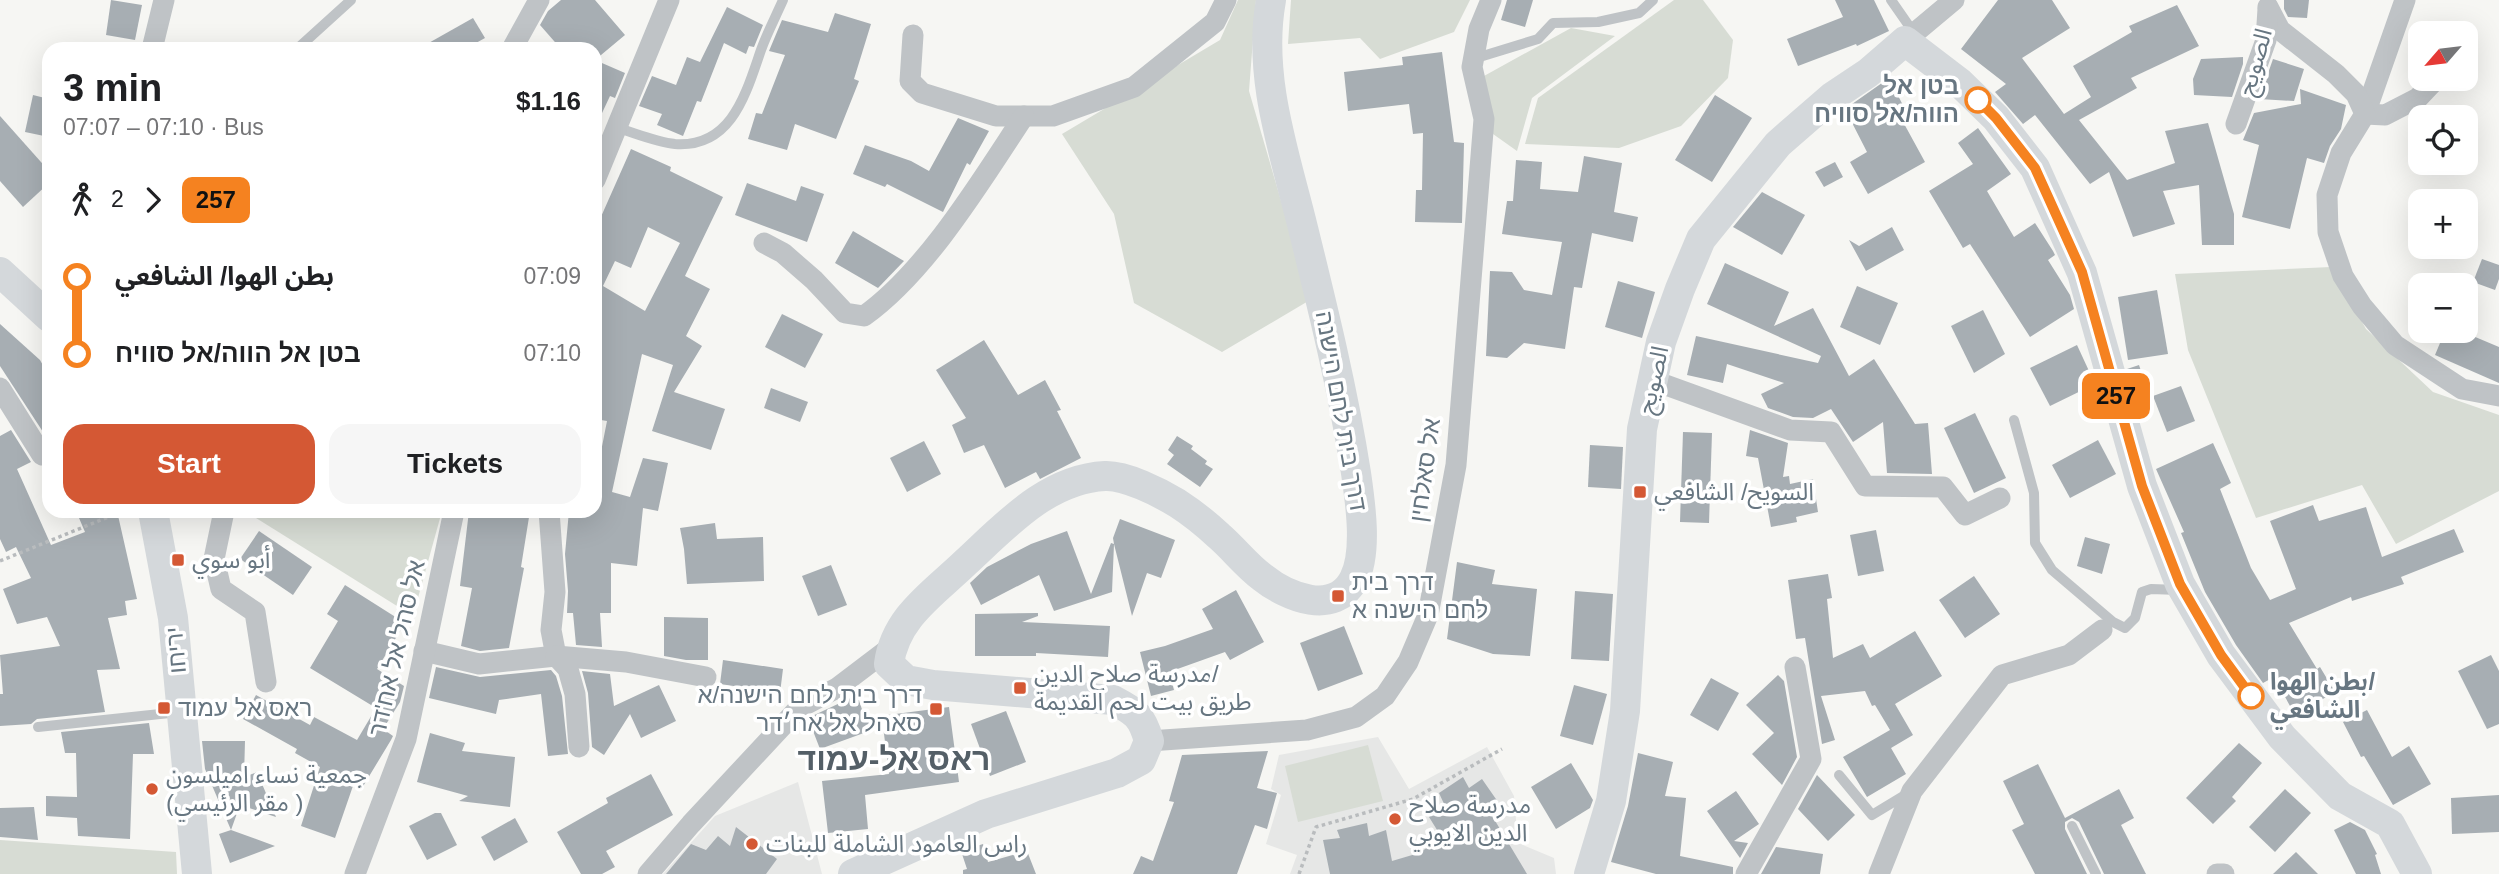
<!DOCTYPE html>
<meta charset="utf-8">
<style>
body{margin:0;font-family:Helvetica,"Noto Sans Arabic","Noto Sans Hebrew",sans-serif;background:#f6f6f6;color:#202124;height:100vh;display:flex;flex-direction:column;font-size:26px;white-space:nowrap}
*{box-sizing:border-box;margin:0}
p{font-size:23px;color:#757577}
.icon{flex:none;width:38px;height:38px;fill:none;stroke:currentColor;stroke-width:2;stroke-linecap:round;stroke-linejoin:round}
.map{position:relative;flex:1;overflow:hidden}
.side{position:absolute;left:42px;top:42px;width:560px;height:476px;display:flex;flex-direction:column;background:#fff;border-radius:21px;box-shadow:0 7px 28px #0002}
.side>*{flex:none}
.badge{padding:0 14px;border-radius:10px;font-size:24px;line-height:46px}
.needle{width:46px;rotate:242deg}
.tools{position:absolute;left:2408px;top:21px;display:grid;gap:14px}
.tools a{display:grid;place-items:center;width:70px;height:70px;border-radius:14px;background:#fff;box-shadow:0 7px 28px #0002;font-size:35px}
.map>.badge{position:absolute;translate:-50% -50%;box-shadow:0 0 0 4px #fff}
.legs{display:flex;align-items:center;gap:10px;height:77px;padding:0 21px;font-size:23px}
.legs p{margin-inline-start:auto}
.head{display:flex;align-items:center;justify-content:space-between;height:119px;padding:0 21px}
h1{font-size:38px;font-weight:600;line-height:52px}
.cta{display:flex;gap:14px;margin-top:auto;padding:14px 21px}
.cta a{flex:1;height:80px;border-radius:21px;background:#d45834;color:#fff;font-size:28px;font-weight:600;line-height:80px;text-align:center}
.cta a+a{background:#f6f6f6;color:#202124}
ul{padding:0 21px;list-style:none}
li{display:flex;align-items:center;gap:24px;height:77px;font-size:26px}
li i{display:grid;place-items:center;width:10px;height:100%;margin:0 9px;background:currentColor}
li i::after{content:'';width:18px;height:18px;margin:-9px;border:5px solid;border-radius:50%;background:#fff}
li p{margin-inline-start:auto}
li:first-child i{background:linear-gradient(#0000 50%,currentColor 0)}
li:last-child i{background:linear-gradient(currentColor 50%,#0000 0)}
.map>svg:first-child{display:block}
.built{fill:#e6e7e6}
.green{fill:#d7dcd4}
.building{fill:#a7aeb3;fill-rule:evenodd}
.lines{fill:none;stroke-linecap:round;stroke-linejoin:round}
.path{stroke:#b9bcbe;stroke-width:3.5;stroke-dasharray:3.5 3.5;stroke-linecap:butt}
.lane{stroke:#bfc3c6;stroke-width:10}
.street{stroke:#bfc3c6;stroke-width:21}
.secondary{stroke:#d4d8db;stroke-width:30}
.line-1-casing{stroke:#fff;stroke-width:16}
.line-1{stroke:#f58220;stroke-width:10}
.stop-1-dot{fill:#fff;stroke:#f58220;stroke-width:3.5}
.poi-dot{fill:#d45834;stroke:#fff;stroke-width:2.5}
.labels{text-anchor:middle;stroke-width:7;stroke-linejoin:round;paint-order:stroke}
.street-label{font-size:24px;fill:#677681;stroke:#fff}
.stop-label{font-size:24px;font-weight:bold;fill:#677681;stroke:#fff;text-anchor:end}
.poi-label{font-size:24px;fill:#677681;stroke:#fff;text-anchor:start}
.district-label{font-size:32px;font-weight:bold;fill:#545f67;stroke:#fff}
</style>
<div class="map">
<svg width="2499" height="874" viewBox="0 0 2499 874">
<rect width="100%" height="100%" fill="#f6f6f3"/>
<g class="built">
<polygon points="1378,737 1409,789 1487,747 1514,796 1518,843 1554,858 1556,874 1290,874 1297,855 1266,844 1281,795 1271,789 1279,755"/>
<polygon points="798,782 822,874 663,874 715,816"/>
</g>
<g class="green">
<polygon points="1238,0 1256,0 1249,91 1310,300 1222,352 1134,303 1114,214 1062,134 1220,40"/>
<polygon points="1291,0 1470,0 1454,32 1380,59 1360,38 1288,44"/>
<polygon points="1674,0 1703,0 1733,40 1728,78 1681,126 1619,148 1525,144 1538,98"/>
<polygon points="1571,28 1615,36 1532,98 1517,151 1493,134 1484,76"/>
<polygon points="2331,267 2366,329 2433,392 2499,415 2499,491 2396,544 2362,485 2256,518 2188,350 2175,274"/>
<polygon points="245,511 442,511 413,616"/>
<polygon points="1368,745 1383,801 1298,822 1285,766"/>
<polygon points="0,840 176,852 177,874 0,874"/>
</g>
<g class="building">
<polygon points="111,0 142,5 135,40 106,35"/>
<polygon points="561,0 595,0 625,35 595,60 625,73 615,98 610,96 595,128 595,49 561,49 540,25 548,11"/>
<polygon points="1507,0 1533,0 1525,27 1501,20"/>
<polygon points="1835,0 1874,0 1889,31 1857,46 1856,44 1798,66 1787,39 1843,17"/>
<polygon points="1998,0 2052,0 2070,28 2022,58 2064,114 2091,97 2073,66 2132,32 2129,26 2177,5 2199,46 2131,78 2137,88 2079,120 2127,180 2175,163 2165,131 2208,123 2234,214 2234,245 2202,245 2199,185 2163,191 2175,224 2133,237 2109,172 2090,184 2035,115 2023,124 1995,92 2006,84 1961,49"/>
<polygon points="2284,0 2309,0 2307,18 2288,17 2284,9"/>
<polygon points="727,7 763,25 754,47 749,46 746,54 724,43 701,102 697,101 683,136 657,125 662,114 639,106 652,76 676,85 687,57 700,62"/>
<polygon points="835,13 871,24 854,79 859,81 836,139 795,124 787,150 748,139 756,113 762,114 785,55 769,51 782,20 828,32"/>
<polygon points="473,18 485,38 465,49 418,49"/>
<polygon points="1442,52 1454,142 1464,143 1462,223 1415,222 1416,190 1422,190 1423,133 1413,134 1409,104 1348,111 1344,72 1403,65 1402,57"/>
<polygon points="2243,57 2243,64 2232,97 2194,95 2193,79 2201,59"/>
<polygon points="2273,59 2304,69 2294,101 2259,99"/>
<polygon points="1889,78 1909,117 1902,120 1925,162 1868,194 1850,162 1867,152 1845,109"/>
<polygon points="2300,89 2346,105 2341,129 2330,146 2324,163 2307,158 2290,229 2242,217 2259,145 2243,140 2254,113 2301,104"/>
<polygon points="33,95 49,99 49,137 25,132"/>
<polygon points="1715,95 1752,118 1712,182 1675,160"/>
<polygon points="0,116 49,171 49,183 23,207 0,181"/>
<polygon points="958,118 989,131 970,165 967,163 943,212 887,184 885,187 853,174 865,145 911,161 929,171"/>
<polygon points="1978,128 2011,174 1987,191 2014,237 2035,223 2053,251 2055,255 2048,260 2070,295 2074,309 2030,337 1970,244 1963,248 1929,191 1973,164 1958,143"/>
<path d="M631 149 671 167 670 171 723 197 685 276 710 289 686 336 702 346 674 392 725 409 711 450 652 431 673 365 642 354 612 492 630 497 643 458 668 463 658 511 643 508 637 566 611 563V613H600L602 647 576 645 573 613H567L568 591 565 554 569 511 595 513V482L607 421 595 419V217L600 219ZM648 227 680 243 645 311 603 286 615 261 631 268Z"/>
<polygon points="1584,156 1622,163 1614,212 1638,217 1633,242 1592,233 1582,288 1574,287 1565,349 1524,343 1507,358 1486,356 1490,271 1512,272 1524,290 1552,295 1562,242 1502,234 1507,201 1513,201 1516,160 1542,162 1540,189 1578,192"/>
<polygon points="1835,162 1843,177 1824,187 1815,172"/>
<polygon points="747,183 796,201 801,186 824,194 807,242 735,215"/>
<polygon points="1762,192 1805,215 1782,255 1733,227"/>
<polygon points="1892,227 1904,250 1866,271 1849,240 1859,246"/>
<polygon points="853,231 904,261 878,288 835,263"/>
<polygon points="2482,259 2499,265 2499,279 2495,290 2473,282"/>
<polygon points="1725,263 1789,292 1774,326 1813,308 1849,376 1874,359 1915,424 1928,423 1932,474 1887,473 1883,422 1853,442 1831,409 1813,418 1793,417 1768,408 1761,394 1784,383 1727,364 1723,383 1687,375 1696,336 1818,363 1821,356 1707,304"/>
<polygon points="1618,281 1655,292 1642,338 1605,327"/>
<polygon points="1857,286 1898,303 1880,345 1840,327"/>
<polygon points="2157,290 2168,354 2128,360 2118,297"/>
<polygon points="1983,310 2005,354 1974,373 1951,326"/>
<polygon points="782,314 823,334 805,368 765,347"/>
<polygon points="0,324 40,360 49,376 49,433 45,435 0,366"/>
<polygon points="2445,331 2461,331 2499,347 2499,383 2435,355"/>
<polygon points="984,340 1018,395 1045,380 1061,410 1057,411 1081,458 1040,479 1036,472 1005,488 984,445 964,453 952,425 966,418 936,370"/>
<polygon points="2077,345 2095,384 2050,406 2030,368"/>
<polygon points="2139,365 2148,392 2135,396 2127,369"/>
<polygon points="2181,386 2195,421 2167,432 2153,396"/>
<polygon points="771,388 808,402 800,422 764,408"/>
<polygon points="1975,413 2006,478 1974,493 1944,428"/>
<polygon points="11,430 31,462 17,469 51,545 85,532 76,511 117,511 137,599 125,601 127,615 108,618 120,669 97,670 105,712 37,719 31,724 0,726 0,694 3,694 0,655 60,646 47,617 17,624 3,589 31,578 16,547 6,552 0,539 0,436"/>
<polygon points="1750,430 1788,443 1783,477 1789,476 1790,484 1813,479 1818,512 1796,517 1797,522 1771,527 1758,458 1746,456"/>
<polygon points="1683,432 1712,433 1709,523 1680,522"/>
<polygon points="1177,436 1193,446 1191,449 1207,461 1205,464 1213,469 1200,487 1167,464 1174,455 1168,450"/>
<polygon points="2098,440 2116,474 2070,498 2052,465"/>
<polygon points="924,441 941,474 907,492 890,458"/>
<polygon points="2213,443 2231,483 2220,489 2251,568 2270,600 2296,589 2270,521 2313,505 2319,521 2366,507 2382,557 2454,529 2464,552 2401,577 2404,584 2352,601 2351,597 2289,623 2317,669 2320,667 2335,692 2295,715 2274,677 2263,683 2236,645 2205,592 2181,533 2184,532 2156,469"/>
<polygon points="1590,445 1623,447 1621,489 1588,487"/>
<polygon points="469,511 530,511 521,567 524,568 509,648 480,651 461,646 472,588 460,586"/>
<polygon points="1120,519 1175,540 1161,578 1147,573 1132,616 1114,544 1112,592 1054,611 1039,575 981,605 970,583 987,567 1031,544 1067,531 1091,594 1111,543 1114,544 1113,538"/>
<polygon points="715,523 717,539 763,537 764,581 687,584 684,549 680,528"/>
<polygon points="1876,530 1884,571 1858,576 1850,535"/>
<polygon points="259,531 312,567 293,595 240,559"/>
<polygon points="2085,537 2110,544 2102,574 2077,566"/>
<polygon points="1457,562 1495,570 1492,584 1537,589 1530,656 1493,654 1447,639"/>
<polygon points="831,565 847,605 818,616 802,576"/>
<polygon points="1828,574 1832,598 1827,599 1833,658 1863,644 1870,658 1915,631 1942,676 1895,704 1913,735 1891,748 1906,774 1867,797 1843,757 1890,730 1875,705 1872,706 1865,691 1821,696 1835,740 1822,744 1805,638 1796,639 1788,580"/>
<polygon points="1974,576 2000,614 1965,638 1939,600"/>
<polygon points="345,585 405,623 377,669 404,686 400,702 383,729 393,736 391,740 362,788 354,783 335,838 301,826 320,767 295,753 297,749 243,719 256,695 310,725 314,717 357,740 376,708 310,668 338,621 327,614"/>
<polygon points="1236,590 1264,642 1230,660 1225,652 1169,672 1174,690 1151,696 1140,652 1165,646 1213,629 1202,609"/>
<polygon points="1575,591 1613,594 1609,661 1571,659"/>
<polygon points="1038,613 1038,616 1022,622 1110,626 1108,657 1036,653 1036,656 975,656 975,614"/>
<polygon points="664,617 708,618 708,660 686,660 664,656"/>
<polygon points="1344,626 1363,674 1318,691 1300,643"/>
<polygon points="2491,655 2499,671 2499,724 2487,729 2458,671"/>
<polygon points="723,660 783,669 780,693 720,684"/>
<polygon points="436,667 480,677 551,670 556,676 562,696 568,754 548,756 541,694 499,700 496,714 429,698"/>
<polygon points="582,671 610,674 614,706 659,685 676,721 641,738 630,714 604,755 592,747 588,693"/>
<polygon points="1778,675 1784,681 1797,757 1782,785 1752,754 1774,733 1746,705"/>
<polygon points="1711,678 1739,693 1718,731 1690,715"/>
<polygon points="1574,685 1607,694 1593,745 1560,736"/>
<polygon points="857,695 865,718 949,707 959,782 865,795 868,829 828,833 822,781 889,774 883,726 820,749 808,718"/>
<polygon points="2367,710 2392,757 2409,746 2431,784 2393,805 2364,756 2361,757 2343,722"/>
<polygon points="1006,711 1026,762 990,776 971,724"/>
<polygon points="149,723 154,754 133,754 130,839 78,836 77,818 46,816 46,796 77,797 76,753 65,753 61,732"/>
<polygon points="430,733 465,743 462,751 515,757 510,807 459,801 468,796 417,782"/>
<polygon points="202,741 245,741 244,777 257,772 276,817 240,805 231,830 275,846 230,863 219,834 231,830 205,769"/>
<polygon points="2239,743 2262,763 2232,797 2236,801 2213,824 2186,798"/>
<polygon points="1268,751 1257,788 1277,793 1267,829 1255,825 1237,874 1133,874 1141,856 1153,861 1174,802 1169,801 1182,755"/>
<polygon points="1638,753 1673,762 1665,796 1686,798 1680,856 1733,867 1733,874 1656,874 1611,862 1628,806"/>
<polygon points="1571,763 1593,800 1590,808 1556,829 1531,787"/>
<polygon points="2038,764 2065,818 2119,789 2134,818 2121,825 2146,874 2104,874 2079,822 2072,818 2065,822 2065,829 2087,874 2035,874 2012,830 2024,824 2003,781"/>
<polygon points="651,774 673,815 606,851 615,867 602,874 581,874 557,832 608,803 606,798"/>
<polygon points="1817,775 1855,815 1828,841 1798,809"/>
<polygon points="1463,777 1469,788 1482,779 1505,812 1494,819 1527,874 1330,874 1323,840 1340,838 1337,830 1367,823 1369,836 1386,830 1392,861 1419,853 1442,838 1429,817 1445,806 1439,793"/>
<polygon points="2285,789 2311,813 2275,852 2249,827"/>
<polygon points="1736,791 1759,824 1734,841 1748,843 1740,858 1707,811"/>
<polygon points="2499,795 2499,832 2452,834 2451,798"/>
<polygon points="34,807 38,840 0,837 0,808"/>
<polygon points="435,813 441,813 457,845 427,860 409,826"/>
<polygon points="515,818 528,842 494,861 481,837"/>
<polygon points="2350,822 2365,830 2377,854 2375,855 2381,874 2356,874 2334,830"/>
<polygon points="736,827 777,859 766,874 666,874 691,844 706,850 718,836 730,846"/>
<polygon points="983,844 988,862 1027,851 1036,874 963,874 963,870 967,869 961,851"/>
<polygon points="1776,847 1823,854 1820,874 1761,874"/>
<polygon points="2296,852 2318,874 2273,874"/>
</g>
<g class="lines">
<g class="path">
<polyline points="0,561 123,511"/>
<polyline points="1299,874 1316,827 1413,799 1502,749"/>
</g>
<g class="lane">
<polyline points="1891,0 1914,33"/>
<polyline points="297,49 351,0"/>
<polyline points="1473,59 1538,39 1553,23 1598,22 1639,13 1653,0"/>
<path d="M618 128C635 133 656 142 675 144 732 148 746 93 761 50 767 33 776 16 783 0"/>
<polyline points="2014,420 2034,493 2035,543 2052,570 2113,622 2125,628 2135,618 2142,592 2151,589 2179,590"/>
<polyline points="38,727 179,712"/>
<polyline points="1839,775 1872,815 1910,792"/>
<polyline points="2072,826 2096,874"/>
</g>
<g class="street">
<polyline points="2405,0 2365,114 2385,115 2418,98 2436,79"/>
<polyline points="2268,7 2280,30 2336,74 2356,94 2365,114 2341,153 2327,195 2328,232 2343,276 2362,306 2395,345 2462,389 2499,396"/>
<polyline points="913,35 910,81 922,93 996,116 1053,116 1134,87 1215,22 1226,0"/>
<polyline points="1905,41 1954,0"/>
<polyline points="152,49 164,0"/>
<polyline points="512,49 539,0"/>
<polyline points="2236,124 2266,40 2268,9"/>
<polyline points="595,180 669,0"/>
<path d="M764 243 783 253 814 280 845 313 864 316C927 271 981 181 1024 116"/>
<polyline points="1652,380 1790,430 1831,432 1865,486 1943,487 1965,515 2000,498"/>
<polyline points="0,388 42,455 49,452"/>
<polyline points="224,511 214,559 221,589 255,612 266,682"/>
<polyline points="424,651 479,664 556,656 551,630 555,592 549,511"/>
<polyline points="556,656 626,662 706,677"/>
<polyline points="556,656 568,669 575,694 579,747"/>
<polyline points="1149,741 1307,730 1356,717 1385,696 1408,662 1428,615 1456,465 1484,119 1472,67 1479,29 1491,0"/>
<polyline points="355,874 406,739 454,511"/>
<polyline points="648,874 691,824 799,708 837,688 891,647"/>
<polyline points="1746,874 1811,759 1795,667"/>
<polyline points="1879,874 1912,791 2002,675 2069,655 2102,630"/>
<polyline points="2217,874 2224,874"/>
</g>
<g class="secondary">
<polyline points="0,272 49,317"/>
<polyline points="153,511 173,618 197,874"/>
<path d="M853 874 986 814 1117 773 1141 760 1149 741C1142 716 1136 712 1113 700L933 685 906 680 889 664C895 617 934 593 966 562 1005 526 1047 479 1105 476 1125 475 1159 492 1177 503 1191 512 1206 524 1219 536 1234 549 1246 565 1262 577 1287 597 1335 617 1354 579 1368 552 1360 501 1356 473 1343 390 1323 309 1303 228 1285 154 1257 77 1271 0"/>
<polyline points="1589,874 1611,801 1625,711 1642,429 1661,342 1680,289 1701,239 1778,144 1832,97 1868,73 1905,41 1960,83 1996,118 2035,168 2082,273 2142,486 2180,584 2221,655 2282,737 2340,796 2390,824 2417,874"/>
</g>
</g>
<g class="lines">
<g class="line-1-casing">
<polyline id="line-1" points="1978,100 1996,118 2035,168 2082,272 2142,486 2180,584 2221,655 2251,696"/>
</g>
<use href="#line-1" class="line-1"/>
</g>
<g class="stop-1-dot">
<circle cx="1978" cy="100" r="12"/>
<circle cx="2251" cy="696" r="12"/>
</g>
<g class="poi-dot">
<rect x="1633" y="485" width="14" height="14" rx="3.5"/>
<rect x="171" y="553" width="14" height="14" rx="3.5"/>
<rect x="1331" y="589" width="14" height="14" rx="3.5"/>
<rect x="1013" y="681" width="14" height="14" rx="3.5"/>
<rect x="157" y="701" width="14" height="14" rx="3.5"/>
<rect x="929" y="702" width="14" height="14" rx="3.5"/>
<circle cx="152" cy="789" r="7"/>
<circle cx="1395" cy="819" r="7"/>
<circle cx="752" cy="844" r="7"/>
</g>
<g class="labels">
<g class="street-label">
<text transform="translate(2255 62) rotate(-74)" y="8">الصويح</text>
<text transform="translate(1653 380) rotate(-77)" y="8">الصويح</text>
<text transform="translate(1341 411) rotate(80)" y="8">דרך בית לחם הישנה</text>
<text transform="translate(1425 470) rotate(-82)" y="8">אל סאלחין</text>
<text transform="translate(397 648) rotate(-77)" y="8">אל סהל אל אח'דר</text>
<text transform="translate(176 650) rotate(-95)" y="8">יריחו</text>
</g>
<g class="stop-label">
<text x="1959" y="94">בטן אל<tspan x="1959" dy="28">הווה/אל סוויח</tspan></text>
<text x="2270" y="690" text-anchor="start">بطن الهوا/<tspan x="2270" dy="28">الشافعي</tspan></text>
</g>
<g class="poi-label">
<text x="1654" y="500">السويح/ الشافعي</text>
<text x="192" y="568">أبو سوي</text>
<text x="1352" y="590">דרך בית<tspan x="1352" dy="28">לחם הישנה א</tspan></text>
<text x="1034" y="682">مدرسة صلاح الدين/<tspan x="1034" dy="28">طريق بيت لحم القديمة</tspan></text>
<text x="922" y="703" text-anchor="end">דרך בית לחם הישנה/א<tspan x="922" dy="28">סאהל אל אח׳דר</tspan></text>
<text x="178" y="716">ראס אל עמוד</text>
<text x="166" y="783">جمعية نساء اميلسون<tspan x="166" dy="28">(مقر الرئيسي )</tspan></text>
<text x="1409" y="813">مدرسة صلاح<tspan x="1409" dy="28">الدين الايوبي</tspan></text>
<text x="766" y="852">راس العامود الشاملة للبنات</text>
</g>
<g class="district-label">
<text x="894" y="770">ראס אל-עמוד</text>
</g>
</g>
</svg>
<div class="tools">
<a><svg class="needle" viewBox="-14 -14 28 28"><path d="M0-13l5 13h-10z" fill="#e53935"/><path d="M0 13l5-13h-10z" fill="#757577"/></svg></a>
<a><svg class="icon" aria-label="locate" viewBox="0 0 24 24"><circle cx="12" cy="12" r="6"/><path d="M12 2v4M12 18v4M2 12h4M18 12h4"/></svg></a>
<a>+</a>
<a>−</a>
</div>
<b class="badge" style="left:2116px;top:396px;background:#f58220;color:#111">257</b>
<section class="side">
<div class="head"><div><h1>3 min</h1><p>07:07 – 07:10 · Bus</p></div><b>$1.16</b></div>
<div class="legs"><svg class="icon" aria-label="walk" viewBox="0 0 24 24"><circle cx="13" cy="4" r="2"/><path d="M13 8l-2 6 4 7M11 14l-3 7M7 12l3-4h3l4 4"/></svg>2<svg class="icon" aria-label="forward" viewBox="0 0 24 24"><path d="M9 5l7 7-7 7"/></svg><b class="badge" style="background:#f58220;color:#111">257</b></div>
<ul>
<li><i style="color:#f58220"></i><b>بطن الهوا/ الشافعي</b><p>07:09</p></li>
<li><i style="color:#f58220"></i><b>בטן אל הווה/אל סוויח</b><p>07:10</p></li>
</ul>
<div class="cta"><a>Start</a><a>Tickets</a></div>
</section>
</div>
